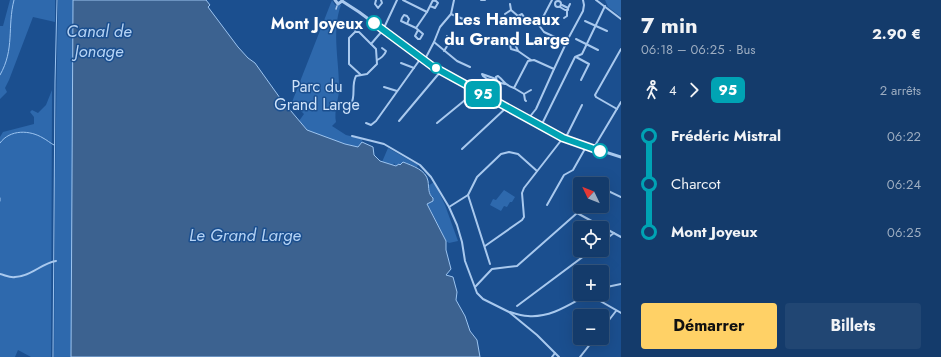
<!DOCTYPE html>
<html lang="fr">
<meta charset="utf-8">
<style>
body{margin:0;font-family:Jost,sans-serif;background:#214673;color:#f1f3f6;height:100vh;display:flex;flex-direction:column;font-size:15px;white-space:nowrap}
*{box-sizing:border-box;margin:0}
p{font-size:13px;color:#9dadc1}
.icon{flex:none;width:22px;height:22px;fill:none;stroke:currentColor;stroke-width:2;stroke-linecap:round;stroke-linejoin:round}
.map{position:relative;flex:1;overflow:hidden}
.panel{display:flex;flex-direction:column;background:#143b6b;width:320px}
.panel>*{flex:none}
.badge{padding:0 8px;border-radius:6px;font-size:14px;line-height:26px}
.needle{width:26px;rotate:313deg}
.tools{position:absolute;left:573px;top:177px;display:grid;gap:8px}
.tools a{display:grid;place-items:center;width:36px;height:36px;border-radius:4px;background:#143b6b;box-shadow:0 4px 16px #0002,0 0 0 1px #33557e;font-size:20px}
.map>.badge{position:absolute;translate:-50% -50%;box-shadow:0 0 0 2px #fff}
.legs{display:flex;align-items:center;gap:6px;height:44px;padding:0 20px;font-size:13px}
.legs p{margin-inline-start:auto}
.head{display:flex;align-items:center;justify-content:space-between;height:68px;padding:0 20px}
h1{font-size:22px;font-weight:700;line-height:30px}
.cta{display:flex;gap:8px;margin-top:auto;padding:8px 20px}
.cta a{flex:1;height:46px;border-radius:4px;background:#ffd166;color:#111;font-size:16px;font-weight:700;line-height:46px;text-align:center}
.cta a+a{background:#214673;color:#f1f3f6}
ul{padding:0 20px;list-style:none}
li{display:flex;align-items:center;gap:14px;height:48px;font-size:15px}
li i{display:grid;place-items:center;width:6px;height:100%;margin:0 5px;background:currentColor}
li i::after{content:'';width:10px;height:10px;margin:-5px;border:3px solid;border-radius:50%;background:#143b6b}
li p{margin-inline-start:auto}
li:first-child i{background:linear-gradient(#0000 50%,currentColor 0)}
li:last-child i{background:linear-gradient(currentColor 50%,#0000 0)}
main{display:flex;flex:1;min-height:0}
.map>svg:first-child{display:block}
.green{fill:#2e69ad}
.water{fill:#3c6290;stroke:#9cc4f0}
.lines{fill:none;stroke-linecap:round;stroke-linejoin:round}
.stream{stroke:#9cc4f0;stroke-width:1}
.pedestrian{stroke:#a9c9ee;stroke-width:1.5}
.minor{stroke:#a9c9ee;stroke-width:2}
.tertiary{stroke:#a9c9ee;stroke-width:3}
.line-1-casing{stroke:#fff;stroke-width:9}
.line-1{stroke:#00a3b4;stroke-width:6}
.stop-1-dot{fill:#fff;stroke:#00a3b4;stroke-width:2}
.labels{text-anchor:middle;stroke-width:3;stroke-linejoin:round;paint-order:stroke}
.stop-label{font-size:16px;font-weight:bold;fill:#fff;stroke:#1b4f8f;text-anchor:end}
.park-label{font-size:16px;fill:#cfe3fa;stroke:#1b4f8f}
.neighbourhood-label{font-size:17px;font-weight:bold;fill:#fff;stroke:#1b4f8f}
.water-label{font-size:17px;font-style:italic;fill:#b5d3f5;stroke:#1b4f8f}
</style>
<main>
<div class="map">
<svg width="621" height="357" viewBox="0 0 621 357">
<rect width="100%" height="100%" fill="#1b4f8f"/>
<g class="green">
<polygon points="10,0 55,0 55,22 33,17 9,80 5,88 7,92 0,99 0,26 3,26"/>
<polygon points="58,0 73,0 71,357 54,357 55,179"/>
<path d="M332 0 335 5H341C331 31 340 64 339 91 338 101 334 111 336 122L332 126 346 135 362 139V144L358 147 345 144 314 134 307 130 299 121 304 114 292 102Z"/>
<polygon points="605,0 621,0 621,17 608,7"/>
<polygon points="52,90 51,357 31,357 18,350 15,357 0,357 0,137 3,132 34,124 34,117 30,112 32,110 38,113 46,105"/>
<polygon points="388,148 418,165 417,167 403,162 400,165 396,166 394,163 393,165 382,162"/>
<polygon points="434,182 445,205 458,241 449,243 446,241 427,203 431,201 431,197 428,186"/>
<polygon points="504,190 515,197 512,202 510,202 507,207 504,206 501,211 490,205 493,199 496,200"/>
</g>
<path class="water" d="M73 0H206L210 5 208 7 238 47 248 58 255 63 280 98 307 130 345 144 358 147 362 142 373 147 374 155 380 161 396 166 399 164 400 165 403 162C413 166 426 170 428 181 429 188 428 194 433 198V201L427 204 446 241V250L451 269 446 275 453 277 457 292 456 300 465 316 470 331 477 340 480 357H71Z"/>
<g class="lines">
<g class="stream">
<path d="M0 75C15 49 7 27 14 0"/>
<path d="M0 143C10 129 30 130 43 138 47 140 50 143 54 145"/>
<polyline points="0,198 0,201"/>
<polyline points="53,357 55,82 57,0"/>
</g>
<polyline class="pedestrian" points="336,9 337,6"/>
<g class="minor">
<polyline points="376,0 375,4 378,8 382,3 381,0"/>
<polyline points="403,0 427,12 416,28 401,21 402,18 404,15 407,16 409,19 407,24"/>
<polyline points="454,0 451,14 440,27 434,42 457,61 470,67"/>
<polyline points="481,0 485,0"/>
<polyline points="596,0 621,19"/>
<circle cx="558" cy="4" r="3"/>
<polyline points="510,4 511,10 518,16"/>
<polyline points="560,7 565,10 568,10 568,8 562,5"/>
<polyline points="568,8 570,4"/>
<polyline points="427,12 433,0 436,1 438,3 435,8 430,6"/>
<polyline points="451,14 463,19 470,20 471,24 467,25 463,19"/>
<polyline points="505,14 511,10"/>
<polyline points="564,18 567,16 567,11"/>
<polyline points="526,20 522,14 518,16 520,19 538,24 544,32 559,39 561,42"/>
<polyline points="585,21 607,31"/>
<polyline points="346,22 352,26 356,32"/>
<polyline points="538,24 541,21 552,0"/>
<path d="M416 28C418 30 421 32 423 34L420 39H418L415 36 418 30"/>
<polyline points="576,39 598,50"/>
<polyline points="496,42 505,41 510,45"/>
<polyline points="449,43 454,42"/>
<polyline points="444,51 449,43 447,36"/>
<polyline points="518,51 511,49 510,45 513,43 515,44 518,51 531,60"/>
<polyline points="576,57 589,64 581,80"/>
<path d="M377 60C380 59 385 55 386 51L382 48"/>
<polyline points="424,61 434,42"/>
<polyline points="401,63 414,68"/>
<polyline points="554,69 569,37 583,11 584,5 583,0"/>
<polyline points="361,75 349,64 349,38 355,32 359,32 371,44"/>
<polyline points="496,79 482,74 483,76 487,79 496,81"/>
<path d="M505 84 497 82 496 77 498 76C506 82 502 84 514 88"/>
<polyline points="384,87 397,91"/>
<polyline points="524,94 525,100 526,101"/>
<path d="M351 104C356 96 351 85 356 76L367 74 377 64 376 49 371 44 383 30 397 0"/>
<polyline points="617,109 596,97 595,95 621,49"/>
<polyline points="528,119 536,109 554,69 534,60 528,61 514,88 524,94 531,90"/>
<polyline points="399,121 441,71"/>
<polyline points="366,123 371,125 376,121 421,58"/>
<polyline points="437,123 476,91"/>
<polyline points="541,126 575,57 582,54 605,6"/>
<polyline points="352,136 384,144 420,165 431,177 449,207 457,225 462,242 465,261 477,293 483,299 509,312 537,335 559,357"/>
<polyline points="565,139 582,105"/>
<polyline points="462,149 507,107"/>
<polyline points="593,149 621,102"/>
<polyline points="602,191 604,189 621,197"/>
<polyline points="468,195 490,264"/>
<polyline points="547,205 564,175 573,170 586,147"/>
<polyline points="449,207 468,195 477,177 501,154 509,152 518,154 537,171"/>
<polyline points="577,213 621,237"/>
<polyline points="602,242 614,233"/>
<polyline points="485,246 522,220 524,217 522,193 524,188 563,138"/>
<path d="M0 274C5 275 10 278 15 277 30 277 42 263 56 261"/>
<polyline points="475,287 492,269 517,266 585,206"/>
<polyline points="602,288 621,284"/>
<polyline points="588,294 621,313"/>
<polyline points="517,306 592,250"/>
<path d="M510 312C516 314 522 316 528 316 551 318 570 304 589 294"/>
<polyline points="602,329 616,311"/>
<polyline points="552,357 555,353"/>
<polyline points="580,357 595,338"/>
</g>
<g class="tertiary">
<polyline points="335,0 338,4 342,1"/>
<polyline points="342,1 359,12 432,66 565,139 621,157"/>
</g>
</g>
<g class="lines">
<g class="line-1-casing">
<polyline id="line-1" points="374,23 432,66 563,138 600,151"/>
</g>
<use href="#line-1" class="line-1"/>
</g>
<g class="stop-1-dot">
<circle cx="374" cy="23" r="7"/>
<circle cx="436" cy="68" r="5"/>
<circle cx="600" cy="151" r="7"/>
</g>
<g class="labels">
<g class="stop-label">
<text x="363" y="29">Mont Joyeux</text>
</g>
<g class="park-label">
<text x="317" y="92">Parc du<tspan x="317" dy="18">Grand Large</tspan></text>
</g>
<g class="neighbourhood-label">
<text x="507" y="25">Les Hameaux<tspan x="507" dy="20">du Grand Large</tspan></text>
</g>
<g class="water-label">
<text x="99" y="37">Canal de<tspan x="99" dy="20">Jonage</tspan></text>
<text x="245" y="241">Le Grand Large</text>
</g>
</g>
</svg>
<div class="tools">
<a><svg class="needle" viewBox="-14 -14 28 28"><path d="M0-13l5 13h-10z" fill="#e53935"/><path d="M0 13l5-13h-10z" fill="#9dadc1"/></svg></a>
<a><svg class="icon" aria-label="locate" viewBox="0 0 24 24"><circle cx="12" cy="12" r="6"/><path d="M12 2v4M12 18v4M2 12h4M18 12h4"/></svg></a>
<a>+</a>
<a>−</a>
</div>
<b class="badge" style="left:483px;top:94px;background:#00a3b4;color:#fff">95</b>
</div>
<section class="panel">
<div class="head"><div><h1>7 min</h1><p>06:18 – 06:25 · Bus</p></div><b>2.90 €</b></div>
<div class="legs"><svg class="icon" aria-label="walk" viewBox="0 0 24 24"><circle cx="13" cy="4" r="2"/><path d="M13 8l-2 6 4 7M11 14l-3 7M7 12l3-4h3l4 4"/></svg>4<svg class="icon" aria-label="forward" viewBox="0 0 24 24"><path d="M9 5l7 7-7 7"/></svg><b class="badge" style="background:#00a3b4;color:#fff">95</b><p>2 arrêts</p></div>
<ul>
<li><i style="color:#00a3b4"></i><b>Frédéric Mistral</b><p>06:22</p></li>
<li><i style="color:#00a3b4"></i><span>Charcot</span><p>06:24</p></li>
<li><i style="color:#00a3b4"></i><b>Mont Joyeux</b><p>06:25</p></li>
</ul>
<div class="cta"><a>Démarrer</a><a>Billets</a></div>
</section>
</main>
